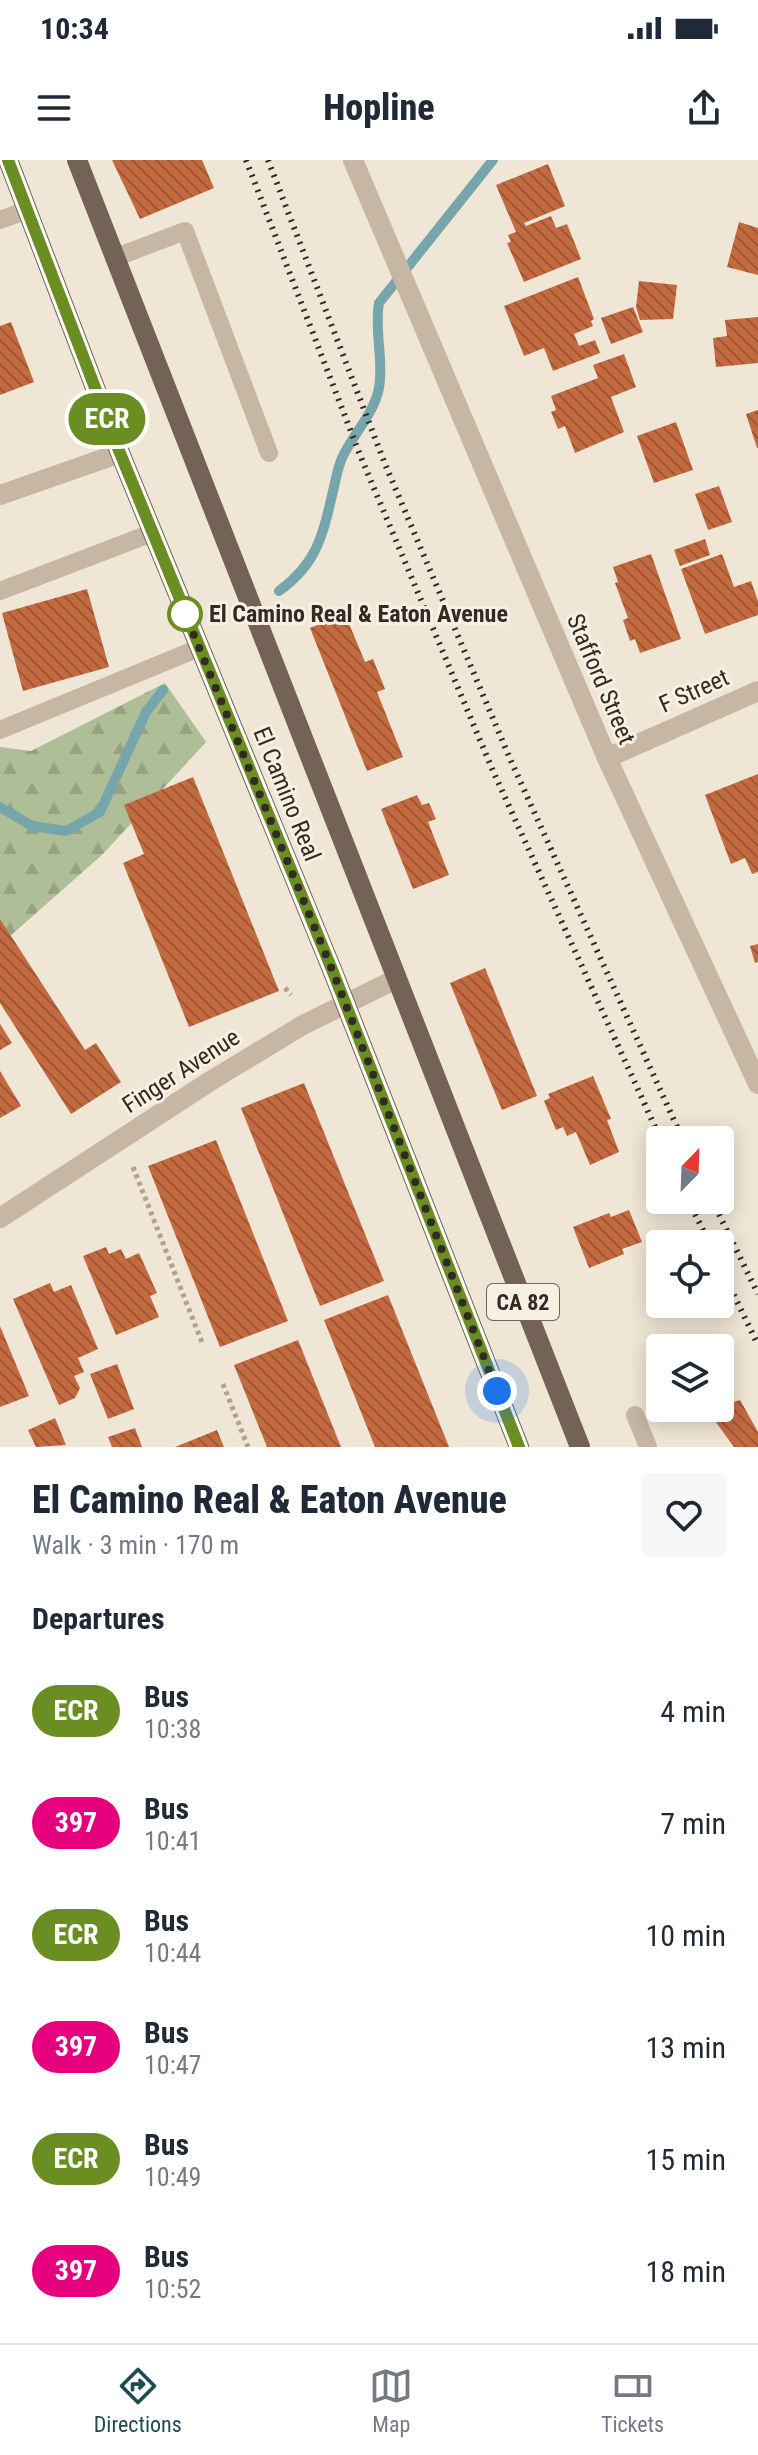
<!DOCTYPE html>
<meta charset="utf-8">
<style>
body{margin:0;font-family:"Roboto Condensed",sans-serif;background:#f6f6f7;color:#1f2937;height:100vh;display:flex;flex-direction:column;font-size:30px;white-space:nowrap}
*{box-sizing:border-box;margin:0}
p{font-size:26px;color:#747a83}
.icon{flex:none;width:44px;height:44px;fill:none;stroke:currentColor;stroke-width:2;stroke-linecap:round;stroke-linejoin:round}
.map{position:relative;height:1287px;overflow:hidden}
.panel{display:flex;flex-direction:column;background:#fff;flex:1}
.panel>*{flex:none}
.badge{padding:0 16px;border-radius:26px;font-size:28px;line-height:52px}
.needle{width:52px;rotate:23deg}
.controls{position:absolute;left:646px;top:966px;display:grid;gap:16px}
.controls a{display:grid;place-items:center;width:88px;height:88px;border-radius:8px;background:#fff;box-shadow:0 4px 20px #0003;font-size:40px}
.you{position:absolute;width:40px;height:40px;margin:-20px;border:6px solid #fff;border-radius:50%;background:#1a73e8;box-shadow:0 0 0 12px #1a73e833}
.map>.badge{position:absolute;translate:-50% -50%;box-shadow:0 0 0 4px #fff}
h2{padding:0 32px;font-size:30px;line-height:72px}
.round{display:grid;place-items:center;flex:none;width:84px;height:84px;border-radius:8px;background:#f6f6f7}
.overview{display:flex;align-items:center;justify-content:space-between;height:136px;padding:0 32px}
h1{font-size:38px;font-weight:800;line-height:60px}
ul{padding:0;list-style:none}
li{display:flex;align-items:center;gap:24px;height:112px;padding:0 32px}
li div{flex:1}
li b{display:block;font-size:30px}
li em{font-style:normal}
li .badge{min-width:88px;font-weight:700;text-align:center}
.status{display:flex;justify-content:space-between;align-items:center;height:56px;padding:0 40px;background:#fff;direction:ltr}
.status svg{height:22px;fill:currentColor}
header{display:flex;justify-content:space-between;align-items:center;height:104px;padding:0 32px;background:#fff;font-size:36px;font-weight:800}
.menu{display:flex;justify-content:space-around;align-items:center;height:112px;border-top:2px solid #e0e1e3;background:#fff;font-size:22px;color:#747a83}
.menu a{display:grid;justify-items:center;gap:4px}
.menu .selected{color:#1c4b53}
.map>svg:first-child{display:block}
.forest{fill:url(#forest-firs)}
.lines{fill:none;stroke-linecap:round;stroke-linejoin:round}
.stream{stroke:#76a6ac;stroke-width:10}
.building{fill:url(#building-back-hatch)}
.path{stroke:#b3a08d;stroke-width:5;stroke-dasharray:4 4;stroke-linecap:butt}
.service{stroke:#c7b6a3;stroke-width:18}
.minor{stroke:#c7b6a3;stroke-width:20}
.tertiary{stroke:#c7b6a3;stroke-width:20}
.primary{stroke:#756256;stroke-width:20}
.rail{stroke:#332a25;stroke-width:6;stroke-dasharray:2 6;stroke-linecap:butt}
.line-casing{stroke:#fff;stroke-width:18}
.line{stroke:#6b8e23;stroke-width:12}
.walk{stroke:#332a25;stroke-width:8;stroke-dasharray:0 14.4}
.stop-dot{fill:#fff;stroke:#6b8e23;stroke-width:4}
.labels{text-anchor:middle;stroke-width:6;stroke-linejoin:round;paint-order:stroke}
.shield{fill:#f8f0e2;stroke:#6e655e;stroke-width:2}
.shield-label{font-size:22px;font-weight:bold;fill:#332a25}
.stop-label{font-size:24px;font-weight:bold;fill:#332a25;stroke:#f8f0e2;text-anchor:start}
.street-label{font-size:24px;fill:#332a25;stroke:#f8f0e2}
</style>
<div class="status"><b>10:34</b><svg viewBox="0 0 49 12"><path d="M0 12V9h3v3zM5 12V6h3v6zM10 12V3h3v9zM15 12V0h3v12zM26 1h20v11H26zM47 4h2v5h-2z"/></svg></div>
<header><svg class="icon" aria-label="menu" viewBox="0 0 24 24"><path d="M4 6h16M4 12h16M4 18h16"/></svg>Hopline<svg class="icon" aria-label="share" viewBox="0 0 24 24"><path d="M12 15V3M7 8l5-5 5 5M5 13v7h14v-7"/></svg></header>
<div class="map">
<svg width="758" height="1287" viewBox="0 0 758 1287">
<defs>
<pattern id="forest-firs" width="22" height="20" patternUnits="userSpaceOnUse" patternTransform="scale(2)"><rect width="22" height="20" fill="#aebe97"/><path d="M5 1l3.5 6h-7zM16 11l3.5 6h-7z" fill="#96a382"/></pattern>
<pattern id="building-back-hatch" width="6" height="6" patternUnits="userSpaceOnUse" patternTransform="scale(2)"><rect width="6" height="6" fill="#c46a40"/><path d="M-1 5l2 2M0 0l6 6M5-1l2 2" fill="none" stroke="#a05735"/></pattern>
</defs>
<rect width="100%" height="100%" fill="#f0e6d6"/>
<polygon class="forest" points="165,523 206,582 103,694 0,785 0,587 31,591"/>
<g class="lines">
<g class="stream">
<path d="M279 431C319 402 323 373 334 327 336 318 338 307 342 298 353 274 374 254 379 228 384 200 374 171 379 143L493 0"/>
<polyline points="0,647 32,666 66,671 100,652 146,552 163,530"/>
</g>
</g>
<g class="building">
<polygon points="112,0 202,0 214,28 140,59"/>
<polygon points="548,4 565,46 524,63 526,66 551,56 556,68 567,64 581,99 524,122 507,83 511,82 508,75 516,72 496,25"/>
<polygon points="739,62 758,68 758,115 727,107"/>
<polygon points="578,117 594,159 591,161 593,166 574,174 579,186 595,180 600,193 553,211 544,188 524,196 504,146"/>
<polygon points="639,121 677,125 673,159 640,160 636,147"/>
<polygon points="633,147 643,172 611,184 601,158"/>
<polygon points="758,157 758,203 716,207 713,178 727,176 725,160"/>
<polygon points="11,162 34,222 0,235 0,166"/>
<polygon points="624,194 636,227 611,237 624,272 575,293 565,266 558,269 551,252 556,250 551,236 598,218 593,205"/>
<polygon points="758,250 758,288 757,288 746,254"/>
<polygon points="676,262 693,310 654,323 637,276"/>
<polygon points="719,326 732,362 708,370 695,334"/>
<polygon points="705,379 710,395 680,406 674,390"/>
<polygon points="651,394 681,479 640,493 635,479 630,481 623,460 628,458 615,423 618,422 613,407"/>
<polygon points="722,394 734,427 751,421 758,441 758,455 705,474 681,409"/>
<polygon points="87,429 109,507 23,531 2,453"/>
<polygon points="345,454 365,502 373,499 385,529 377,532 403,597 367,611 310,468"/>
<polygon points="758,614 758,712 752,714 745,698 731,704 705,635"/>
<polygon points="193,617 279,831 189,867 123,703 144,694 124,645"/>
<polygon points="417,635 422,645 429,643 436,659 428,662 449,715 413,729 381,649"/>
<polygon points="0,759 85,890 96,883 121,922 71,954 0,843"/>
<polygon points="758,784 758,802 755,803 750,786"/>
<polygon points="485,808 537,936 502,950 450,823"/>
<polygon points="0,864 12,883 0,890"/>
<polygon points="0,911 21,946 0,958"/>
<polygon points="593,916 611,959 607,960 619,992 590,1005 576,972 567,976 563,967 556,970 544,941 550,938 548,934"/>
<polygon points="304,923 384,1121 320,1146 241,948"/>
<polygon points="216,980 288,1161 220,1187 148,1006"/>
<polygon points="629,1050 642,1082 622,1089 624,1094 589,1108 573,1067 609,1053 611,1057"/>
<polygon points="106,1087 109,1094 121,1089 126,1099 139,1093 157,1133 150,1136 159,1157 116,1175 83,1096"/>
<polygon points="50,1123 54,1132 71,1125 98,1189 78,1198 84,1212 74,1216 80,1228 75,1238 59,1245 13,1139"/>
<polygon points="388,1135 449,1287 375,1287 324,1160"/>
<polygon points="0,1166 29,1236 0,1247"/>
<polygon points="298,1180 341,1287 267,1287 234,1205"/>
<polygon points="117,1204 134,1249 108,1259 90,1214"/>
<polygon points="740,1240 758,1272 758,1287 734,1287 707,1250"/>
<polygon points="55,1258 66,1285 36,1287 28,1270"/>
<polygon points="135,1268 142,1287 112,1287 108,1277"/>
<polygon points="217,1270 224,1287 175,1287"/>
</g>
<g class="lines">
<g class="path">
<polyline points="285,828 291,835"/>
<polyline points="133,1007 203,1185"/>
<polyline points="223,1224 248,1287"/>
</g>
<g class="service">
<polyline points="0,60 27,50"/>
<polyline points="114,98 185,71 269,293"/>
<polyline points="0,431 152,373"/>
<polyline points="0,570 199,488"/>
<polyline points="635,1255 648,1287"/>
</g>
<g class="minor">
<polyline points="0,335 120,293"/>
<polyline points="607,598 758,531"/>
<polyline points="0,1058 212,920 303,865 396,819"/>
</g>
<polyline class="tertiary" points="353,0 607,598 758,924"/>
<g class="primary">
<polyline points="8,0 120,293 333,812 519,1287"/>
<polyline points="77,0 580,1287"/>
</g>
<g class="rail">
<polyline points="246,0 360,295 493,611 661,980"/>
<polyline points="268,0 385,304 511,601 683,980"/>
<polyline points="688,1040 710,1084"/>
<polyline points="712,1040 758,1134"/>
<polyline points="720,1106 758,1185"/>
</g>
</g>
<g class="lines">
<g class="line-casing">
<polyline id="line" points="8,0 120,293 333,812 519,1287"/>
</g>
<use href="#line" class="line"/>
<polyline class="walk" points="185,454 184,451 333,812 497,1231"/>
</g>
<circle class="stop-dot" cx="185" cy="454" r="16"/>
<g class="labels">
<rect class="shield" x="487" y="1124" width="72" height="36" rx="6"/>
<g class="shield-label">
<text x="523" y="1150">CA 82</text>
</g>
<g class="stop-label">
<text x="209" y="462">El Camino Real &amp; Eaton Avenue</text>
</g>
<g class="street-label">
<text transform="translate(601 519) rotate(67)" y="8">Stafford Street</text>
<text transform="translate(694 531) rotate(-24)" y="8">F Street</text>
<text transform="translate(287 634) rotate(68)" y="8">El Camino Real</text>
<text transform="translate(181 911) rotate(-33)" y="8">Finger Avenue</text>
</g>
</g>
</svg>
<div class="controls">
<a><svg class="needle" viewBox="-14 -14 28 28"><path d="M0-13l5 13h-10z" fill="#e53935"/><path d="M0 13l5-13h-10z" fill="#747a83"/></svg></a>
<a><svg class="icon" aria-label="locate" viewBox="0 0 24 24"><circle cx="12" cy="12" r="6"/><path d="M12 2v4M12 18v4M2 12h4M18 12h4"/></svg></a>
<a><svg class="icon" aria-label="layers" viewBox="0 0 24 24"><path d="M12 4l9 5-9 5-9-5zM3 14l9 5 9-5"/></svg></a>
</div>
<div class="you" style="left:497px;top:1231px"></div>
<b class="badge" style="left:107px;top:259px;background:#6b8e23;color:#fff">ECR</b>
</div>
<section class="panel">
<div class="overview"><div><h1>El Camino Real &amp; Eaton Avenue</h1><p>Walk · 3 min · 170 m</p></div><a class="round"><svg class="icon" aria-label="heart" viewBox="0 0 24 24"><path d="M12 20l-8-8c-3-5 5-10 8-4 3-6 11-1 8 4z"/></svg></a></div>
<h2>Departures</h2>
<ul>
<li><span class="badge" style="background:#6b8e23;color:#fff">ECR</span><div><b>Bus</b><p>10:38</p></div><em>4 min</em></li>
<li><span class="badge" style="background:#e6007e;color:#fff">397</span><div><b>Bus</b><p>10:41</p></div><em>7 min</em></li>
<li><span class="badge" style="background:#6b8e23;color:#fff">ECR</span><div><b>Bus</b><p>10:44</p></div><em>10 min</em></li>
<li><span class="badge" style="background:#e6007e;color:#fff">397</span><div><b>Bus</b><p>10:47</p></div><em>13 min</em></li>
<li><span class="badge" style="background:#6b8e23;color:#fff">ECR</span><div><b>Bus</b><p>10:49</p></div><em>15 min</em></li>
<li><span class="badge" style="background:#e6007e;color:#fff">397</span><div><b>Bus</b><p>10:52</p></div><em>18 min</em></li>
</ul>
</section>
<nav class="menu">
<a class="selected"><svg class="icon" aria-label="directions" viewBox="0 0 24 24"><path d="M12 3l9 9-9 9-9-9zM9 14v-3h6M13 9l2 2-2 2"/></svg>Directions</a>
<a><svg class="icon" aria-label="map" viewBox="0 0 24 24"><path d="M3 6l6-2 6 2 6-2v14l-6 2-6-2-6 2zM9 4v14M15 6v14"/></svg>Map</a>
<a><svg class="icon" aria-label="tickets" viewBox="0 0 24 24"><path d="M3 7h18v10H3zM15 7v10"/></svg>Tickets</a>
</nav>
